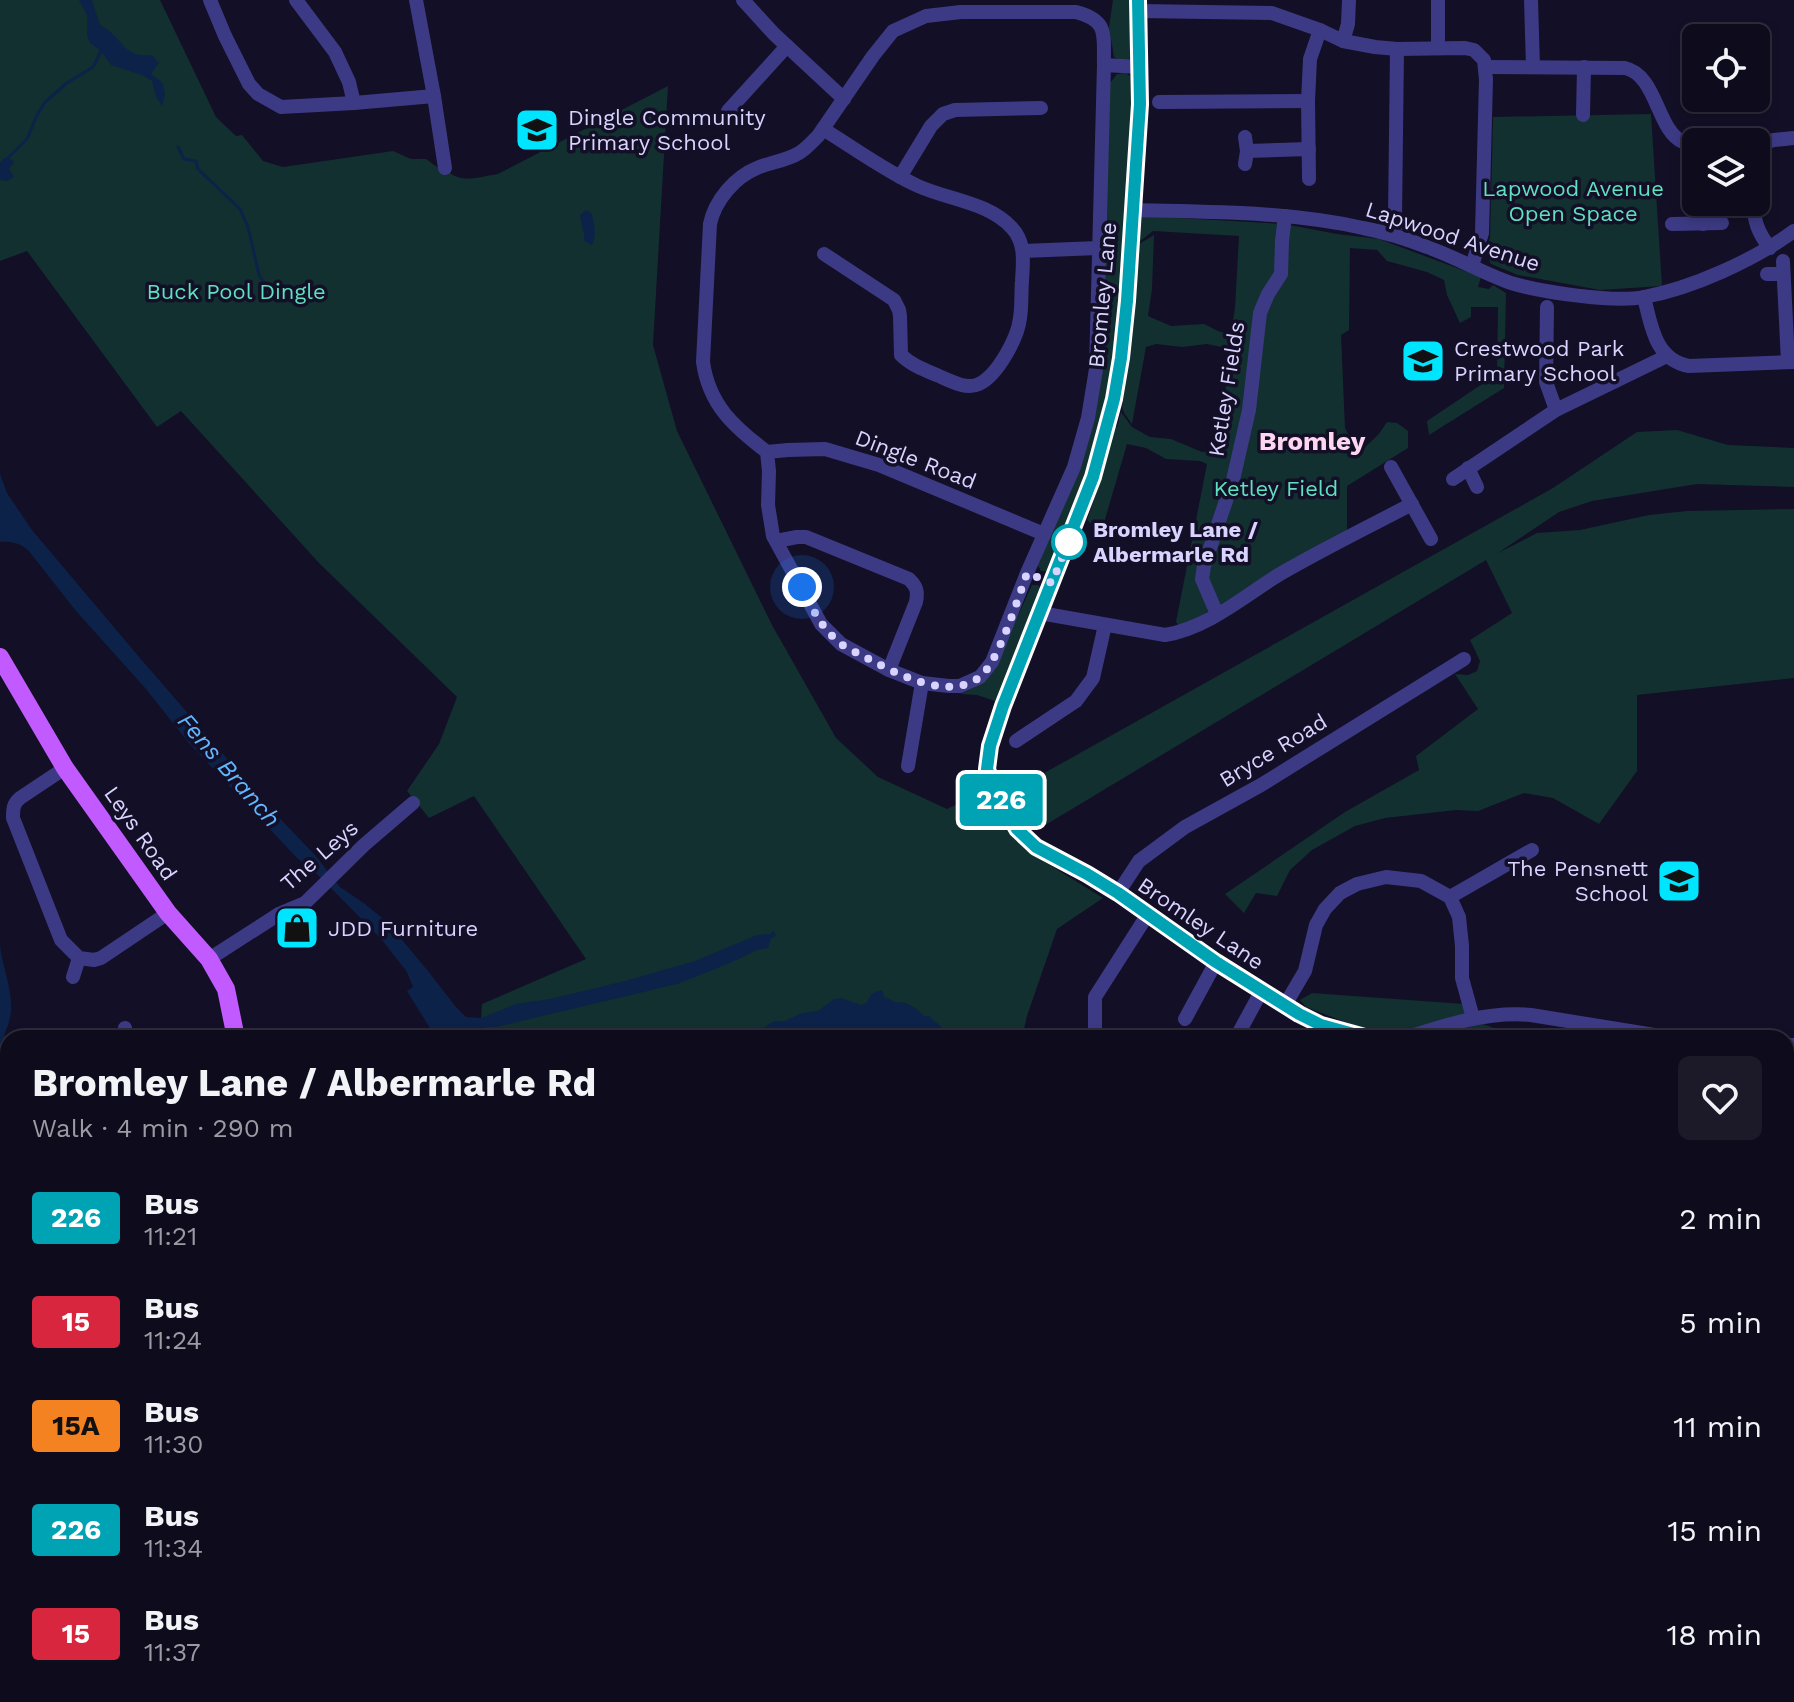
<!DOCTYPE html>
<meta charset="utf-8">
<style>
body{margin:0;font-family:"Work Sans",sans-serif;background:#1c1929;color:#f1f3f6;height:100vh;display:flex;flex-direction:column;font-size:30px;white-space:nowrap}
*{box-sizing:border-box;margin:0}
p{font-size:26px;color:#9b9ba3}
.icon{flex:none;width:44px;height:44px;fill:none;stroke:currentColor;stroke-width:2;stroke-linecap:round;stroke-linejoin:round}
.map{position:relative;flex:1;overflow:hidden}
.sheet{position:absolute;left:0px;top:1030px;width:1794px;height:672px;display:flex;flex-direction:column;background:#0e0b1c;border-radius:24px 24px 0 0;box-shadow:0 4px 12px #0003,0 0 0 2px #2e2b3b}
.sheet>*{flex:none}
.badge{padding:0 16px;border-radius:6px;font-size:28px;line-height:52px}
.tools{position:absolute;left:1682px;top:24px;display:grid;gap:16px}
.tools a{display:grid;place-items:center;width:88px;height:88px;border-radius:12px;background:#0e0b1c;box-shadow:0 4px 12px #0003,0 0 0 2px #2e2b3b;font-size:40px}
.you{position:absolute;width:40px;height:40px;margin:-20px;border:6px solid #fff;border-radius:50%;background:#1a73e8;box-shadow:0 0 0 12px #1a73e833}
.map>.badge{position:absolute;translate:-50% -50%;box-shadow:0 0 0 4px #fff}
.round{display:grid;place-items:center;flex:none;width:84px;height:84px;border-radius:12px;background:#1c1929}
.overview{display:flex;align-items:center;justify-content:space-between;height:136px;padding:0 32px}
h1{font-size:38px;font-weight:700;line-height:60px}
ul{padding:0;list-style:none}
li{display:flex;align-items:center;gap:24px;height:104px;padding:0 32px}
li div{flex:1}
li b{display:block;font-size:30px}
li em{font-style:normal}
li .badge{min-width:88px;font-weight:700;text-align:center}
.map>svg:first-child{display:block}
.green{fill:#12302f}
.water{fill:#0c2248}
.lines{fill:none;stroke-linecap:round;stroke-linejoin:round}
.stream{stroke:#0c2248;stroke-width:3}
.minor{stroke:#3d3a85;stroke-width:14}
.major{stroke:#c25bff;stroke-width:18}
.line-casing{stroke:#fff;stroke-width:18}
.line{stroke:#00a3b4;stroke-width:12}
.walk{stroke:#d9d4ff;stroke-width:8;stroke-dasharray:0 14.4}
.stop-dot{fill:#fff;stroke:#00a3b4;stroke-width:4}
.labels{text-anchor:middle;stroke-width:7;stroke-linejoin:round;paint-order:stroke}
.poi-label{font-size:22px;fill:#d9d4ff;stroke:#130f26;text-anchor:start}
.park-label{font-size:22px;fill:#5fe0c0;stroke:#130f26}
.street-label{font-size:22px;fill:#d9d4ff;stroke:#130f26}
.stop-label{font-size:22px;font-weight:bold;fill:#d9d4ff;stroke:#130f26;text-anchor:start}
.water-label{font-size:24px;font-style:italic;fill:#62b6ff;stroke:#130f26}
.quarter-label{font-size:26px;font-weight:bold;fill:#ffd6f0;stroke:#130f26}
</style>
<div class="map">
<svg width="1794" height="1702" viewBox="0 0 1794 1702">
<rect width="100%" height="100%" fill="#130f26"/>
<g class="green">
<path d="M0 0H160L216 117 236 136 242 135 263 161 283 167 393 151 411 159H426L437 167 445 168C458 185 479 177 498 174L668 86 653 345 677 431 772 625 836 738 878 777 947 809 983 792 994 802 1024 849 1103 898 1057 929 1027 1016 1022 1038H485L483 1018H481L482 1004 586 959 474 796 429 818 407 791 439 744 457 697 319 563 181 411 157 427 27 251 0 261Z"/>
<polygon points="1113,0 1132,0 1132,58 1122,61 1114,57 1109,27"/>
<polygon points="1126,73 1134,79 1131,150 1118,331 1112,375 1091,467 1049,571 1041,571 1038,566 1094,413 1110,83 1117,74"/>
<polygon points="1651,114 1662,286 1600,290 1518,275 1491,264 1487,255 1490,236 1493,117"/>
<polygon points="1142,216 1284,224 1337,234 1379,239 1481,277 1478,287 1489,289 1493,285 1506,293 1504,388 1429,435 1427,421 1497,374 1498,307 1471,307 1471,317 1460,323 1447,295 1444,280 1427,272 1387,261 1377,250 1350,248 1349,330 1341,335 1345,428 1353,444 1365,447 1378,435 1387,422 1397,423 1408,431 1408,448 1347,486 1347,532 1181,627 1176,622 1207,464 1200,461 1166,459 1146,448 1127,444 1101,533 1087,520 1103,474 1101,468 1111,426 1117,427 1121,412 1132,427 1150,437 1171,439 1202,452 1211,451 1223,408 1231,349 1207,344 1182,347 1156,344 1146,347 1132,424 1124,413 1122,407 1130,359 1124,355 1139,244 1154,235 1152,289 1148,316 1171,326 1204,324 1220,332 1231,333 1235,308 1239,236 1153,231 1139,242"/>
<polygon points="1677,430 1728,445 1794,448 1794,487 1697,484 1592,501 1559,512 1498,553 1537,533 1580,530 1649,515 1687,511 1794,509 1794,678 1637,695 1637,771 1599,824 1553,798 1524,793 1478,811 1456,810 1385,818 1355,826 1312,850 1290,870 1277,896 1256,893 1244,913 1225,894 1345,812 1419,770 1416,756 1478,709 1455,674 1468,675 1477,671 1480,661 1470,640 1512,613 1486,560 1042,827 1023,826 1005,795 1553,488 1637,432"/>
<polygon points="1032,585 1038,585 1042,590 998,702 977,695 961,694 977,686 994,668"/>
<polygon points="1312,993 1464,1004 1466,1014 1389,1035 1353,1025 1306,1007 1300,1000"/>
<polygon points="1480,1023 1494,1028 1471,1038 1428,1038"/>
<polygon points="4,1036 8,1040 8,1088 0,1103 0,1059"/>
<polygon points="8,1244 8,1497 0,1495 0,1246"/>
<polygon points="1786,1275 1794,1276 1794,1414 1786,1393"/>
<polygon points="684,1694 813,1694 816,1699 809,1702 688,1702"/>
<polygon points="912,1694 1049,1694 1054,1697 1061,1694 1071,1702 922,1702"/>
<polygon points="1184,1694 1271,1694 1281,1699 1304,1702 1153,1702"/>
<polygon points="1396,1694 1512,1694 1518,1702 1393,1702"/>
</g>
<g class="water">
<path d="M79 0H92L100 25C124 37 121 58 152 55L159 63 151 74 163 83 165 95 162 106 156 97 152 81 142 75 111 65 101 51 90 43 87 35V15Z"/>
<polygon points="9,157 14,162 9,169 14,177 7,181 0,180 0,163 4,158"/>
<path d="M586 210 592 214C594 224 597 235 592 245L584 241V235L580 215Z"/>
<path d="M0 474 7 493 32 530 140 658 269 807 315 855 340 887 365 904 388 923 428 971 456 1007 466 1017 481 1018 516 1004 550 999 625 981 695 961 757 935 770 934 774 931 776 936 771 939 768 948 757 950 730 963 677 984 496 1027C486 1027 483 1026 474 1034V1038H436L407 991 413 987 407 972 382 940 320 877 296 857 188 742 146 689 76 611 28 550C20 543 10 541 0 542Z"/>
<path d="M0 945C2 966 12 987 11 1009 11 1018 8 1025 5 1033 2 1041 1 1051 0 1059Z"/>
<path d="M882 990 884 997 895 1002 906 1003 915 1008 924 1016H929L953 1038H752V1036L774 1021H785L802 1013 818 1011 834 999 841 998 861 1005 867 1003C870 994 873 992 882 990Z"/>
<polygon points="962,1694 1033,1694 1044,1702 985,1702"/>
</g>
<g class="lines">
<g class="stream">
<polyline points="178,147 184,159 196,161 198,169 240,209 248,227 259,275 276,301"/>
<polyline points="9,157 27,139 36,117 45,102 67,83 93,67 101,51"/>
</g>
<g class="minor">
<polyline points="210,0 225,36 249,84 258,94 281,107 354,103 434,96"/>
<polyline points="296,0 335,52 349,82 354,103"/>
<polyline points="416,0 434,96 445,168"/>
<polyline points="743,0 774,34 844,99"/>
<polyline points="1138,0 1140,104 1127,301 1121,358 1114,399 1093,477 1003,706 990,746 987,769 992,784 1017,829 1036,847 1087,874 1118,893 1216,962 1299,1014 1321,1025 1368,1038"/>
<polyline points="1438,0 1438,48"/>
<polyline points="1531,0 1533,67"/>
<polyline points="1139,11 1272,13 1320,30 1343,41 1375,47 1397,49 1465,48 1474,50 1484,60 1486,79 1482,233 1472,266"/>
<path d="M961 12H1076C1110 21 1103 36 1104 65L1096 369 1088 418 1074 467 1027 573 992 662 980 677 960 686H949L922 683 889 670 841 644 821 624 773 536 768 505 769 471 767 452C734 427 709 405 703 362L710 224C715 200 735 177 757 168 771 162 786 161 799 153 806 149 812 142 818 136L873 56 893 31 926 16Z"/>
<polyline points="1343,41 1348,24 1349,0"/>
<polyline points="1104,65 1140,67"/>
<path d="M1485 67 1625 68C1657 75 1657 131 1683 142 1687 143 1693 143 1696 144"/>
<polyline points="1159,102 1308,101"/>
<polyline points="1583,115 1584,67"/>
<polyline points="735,117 728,111 787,46"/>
<path d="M823 129C854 148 885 171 918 186 949 200 988 202 1012 228 1026 243 1023 263 1022 281 1021 293 1022 306 1020 318 1018 337 998 375 979 384 967 390 950 381 939 376 925 370 911 365 901 355L900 316 899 310 894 300 824 254"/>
<polyline points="1756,145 1774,140 1794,138"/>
<polyline points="1247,151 1309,149"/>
<polyline points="1245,164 1247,151 1245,137"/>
<polyline points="900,177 931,126 943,114 955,110 1041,108"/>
<polyline points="1309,179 1308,101 1310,59 1320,30"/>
<path d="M1753 202C1754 221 1758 233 1770 248"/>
<path d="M1132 210C1209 212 1287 211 1363 228 1384 232 1407 239 1427 247 1456 257 1482 273 1511 283 1541 292 1614 303 1644 297 1693 288 1754 260 1794 231"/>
<polyline points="1395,218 1397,49"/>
<polyline points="1384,219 1395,218 1407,225"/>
<polyline points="1672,224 1722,223"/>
<polyline points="1703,224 1703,202"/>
<polyline points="1023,251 1098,248"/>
<polyline points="1783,261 1788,362"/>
<polyline points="1767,274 1783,274"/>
<path d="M1644 297C1651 325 1655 360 1689 366L1794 362"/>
<polyline points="1547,307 1546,382 1556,410"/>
<polyline points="767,452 788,450 825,449 879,465 1044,534"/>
<polyline points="1391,467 1431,539"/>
<polyline points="1468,468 1477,487"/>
<polyline points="1453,479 1556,410 1667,356"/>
<path d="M776 541 797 537H806L909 579C917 587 918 591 916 602L889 670"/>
<path d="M1040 613 1165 635C1208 628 1244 596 1280 574 1323 549 1368 527 1412 504"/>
<polyline points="1217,614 1202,579 1204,566 1233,480 1249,410 1260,313 1268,294 1281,274 1282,241 1285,216"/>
<polyline points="1016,741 1076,701 1093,678 1105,625"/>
<polyline points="908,766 922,683"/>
<path d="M65 768 20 798C13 804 13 809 13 818L61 940 79 958 94 960 101 958 168 913"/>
<polyline points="1118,893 1139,861 1185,827 1261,785 1464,659"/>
<polyline points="1450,897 1532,850"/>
<polyline points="209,959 279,914 305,903 364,845 413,803"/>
<polyline points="73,977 79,958"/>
<polyline points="1285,1005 1305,971 1316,925 1325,909 1340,893 1357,884 1386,877 1421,881 1450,897 1459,917 1462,946 1462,978 1473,1018"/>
<polyline points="1185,1019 1216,962"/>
<polyline points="124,1038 125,1028"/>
<polyline points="1095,1038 1095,997 1148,914"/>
<polyline points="1236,1038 1262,990"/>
<path d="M1405 1038C1445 1025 1488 1011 1531 1015L1673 1038"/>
<polyline points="1786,1045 1794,1045"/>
<polyline points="0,1185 8,1183"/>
<path d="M1789 1232C1788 1206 1784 1179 1794 1156"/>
<polyline points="0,1545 8,1546"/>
<polyline points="85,1694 86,1702"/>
<polyline points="510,1694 515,1702"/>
<polyline points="1639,1694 1640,1702"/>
<polyline points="0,1701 46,1694"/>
<polyline points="484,1702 498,1694"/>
<polyline points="525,1702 537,1694"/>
</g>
<g class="major">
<polyline points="0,657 65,768 168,913 209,959 226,989 236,1038"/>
<polyline points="1786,1622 1794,1621"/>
<polyline points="235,1694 236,1702"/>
<polyline points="828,1702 843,1694"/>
</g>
</g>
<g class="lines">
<g class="line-casing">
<polyline id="line" points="1138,0 1140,104 1127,301 1121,358 1114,399 1093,477 1003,706 990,746 987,769 992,784 1017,829 1036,847 1087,874 1118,893 1216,962 1299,1014 1321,1025 1368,1038"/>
</g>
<use href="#line" class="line"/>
<path class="walk" d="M802 587C812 608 821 628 840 643 847 649 858 653 867 658 897 674 951 703 982 675 999 659 1019 596 1027 573L1052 583 1069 540V542"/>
</g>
<defs>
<g id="school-square" transform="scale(2.3)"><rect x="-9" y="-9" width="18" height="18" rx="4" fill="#00e5ff" stroke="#130f26"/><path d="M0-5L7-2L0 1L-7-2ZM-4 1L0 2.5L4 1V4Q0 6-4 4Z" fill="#111"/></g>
<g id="shop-square" transform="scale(2.3)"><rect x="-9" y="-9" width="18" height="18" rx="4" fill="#00e5ff" stroke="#130f26"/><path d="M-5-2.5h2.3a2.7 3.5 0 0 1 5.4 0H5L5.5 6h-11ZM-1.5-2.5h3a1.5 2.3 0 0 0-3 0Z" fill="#111"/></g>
</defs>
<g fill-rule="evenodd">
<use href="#school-square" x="537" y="130"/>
<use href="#school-square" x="1423" y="361"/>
<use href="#school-square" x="1679" y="881"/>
<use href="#shop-square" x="297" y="928"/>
</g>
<circle class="stop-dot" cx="1069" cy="542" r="16"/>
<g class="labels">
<g class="poi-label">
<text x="568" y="125">Dingle Community<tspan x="568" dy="25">Primary School</tspan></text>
<text x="1454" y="356">Crestwood Park<tspan x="1454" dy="25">Primary School</tspan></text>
<text x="1648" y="876" text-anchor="end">The Pensnett<tspan x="1648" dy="25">School</tspan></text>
<text x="328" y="936">JDD Furniture</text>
</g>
<g class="park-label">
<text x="1573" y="196">Lapwood Avenue<tspan x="1573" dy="25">Open Space</tspan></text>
<text x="236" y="299">Buck Pool Dingle</text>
<text x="1276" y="496">Ketley Field</text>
</g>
<g class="street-label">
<text transform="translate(1453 236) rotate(18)" y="8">Lapwood Avenue</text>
<text transform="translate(1102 295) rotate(-85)" y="8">Bromley Lane</text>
<text transform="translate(1226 389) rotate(-81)" y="8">Ketley Fields</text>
<text transform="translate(916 459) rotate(21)" y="8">Dingle Road</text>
<text transform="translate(1273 750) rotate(-31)" y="8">Bryce Road</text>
<text transform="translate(141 833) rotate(55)" y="8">Leys Road</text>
<text transform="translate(319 855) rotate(-41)" y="8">The Leys</text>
<text transform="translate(1201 923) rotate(34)" y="8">Bromley Lane</text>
</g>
<g class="stop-label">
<text x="1093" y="537">Bromley Lane /<tspan x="1093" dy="25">Albermarle Rd</tspan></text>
</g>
<g class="water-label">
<text transform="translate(229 770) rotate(49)" y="8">Fens Branch</text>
</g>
<g class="quarter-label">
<text x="1312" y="450">Bromley</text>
</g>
</g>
</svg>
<div class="tools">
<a><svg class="icon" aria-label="locate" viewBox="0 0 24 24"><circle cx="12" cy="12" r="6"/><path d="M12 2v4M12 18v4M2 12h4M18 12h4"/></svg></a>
<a><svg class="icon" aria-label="layers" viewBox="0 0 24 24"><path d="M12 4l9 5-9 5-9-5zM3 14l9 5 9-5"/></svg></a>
</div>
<div class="you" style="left:802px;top:587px"></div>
<b class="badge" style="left:1001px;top:800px;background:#00a3b4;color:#fff">226</b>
<section class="sheet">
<div class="overview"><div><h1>Bromley Lane / Albermarle Rd</h1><p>Walk · 4 min · 290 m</p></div><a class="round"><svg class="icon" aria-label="heart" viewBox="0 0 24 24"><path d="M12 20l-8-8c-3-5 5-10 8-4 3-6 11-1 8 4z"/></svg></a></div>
<ul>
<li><span class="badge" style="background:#00a3b4;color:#fff">226</span><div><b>Bus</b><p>11:21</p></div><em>2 min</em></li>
<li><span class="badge" style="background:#d7263d;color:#fff">15</span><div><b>Bus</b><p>11:24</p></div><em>5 min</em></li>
<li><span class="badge" style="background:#f58220;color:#111">15A</span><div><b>Bus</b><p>11:30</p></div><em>11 min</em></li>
<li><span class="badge" style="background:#00a3b4;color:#fff">226</span><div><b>Bus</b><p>11:34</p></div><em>15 min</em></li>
<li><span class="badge" style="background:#d7263d;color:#fff">15</span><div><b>Bus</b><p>11:37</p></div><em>18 min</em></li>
</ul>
</section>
</div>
